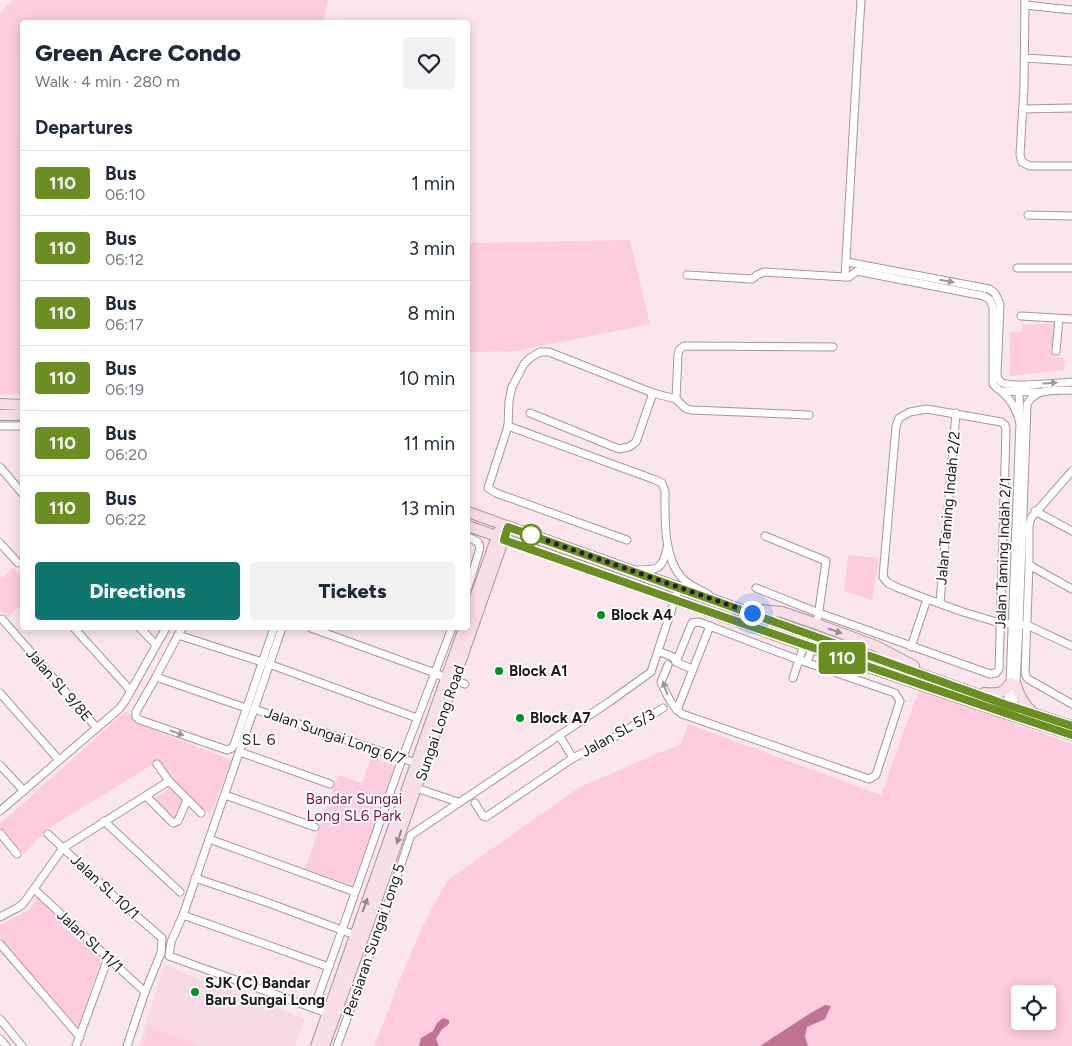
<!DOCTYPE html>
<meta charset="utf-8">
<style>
body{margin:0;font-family:Figtree,sans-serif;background:#f2f2f3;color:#1f2937;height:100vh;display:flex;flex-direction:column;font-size:19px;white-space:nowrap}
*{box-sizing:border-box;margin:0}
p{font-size:16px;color:#747a83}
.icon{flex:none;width:28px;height:28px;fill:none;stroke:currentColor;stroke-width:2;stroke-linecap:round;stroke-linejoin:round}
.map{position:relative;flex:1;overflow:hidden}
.panel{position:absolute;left:20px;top:20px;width:450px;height:610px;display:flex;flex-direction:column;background:#fff;border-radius:5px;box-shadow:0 2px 12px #0003}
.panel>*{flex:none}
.badge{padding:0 10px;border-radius:4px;font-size:18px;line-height:32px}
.buttons{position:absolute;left:1011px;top:985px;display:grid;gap:10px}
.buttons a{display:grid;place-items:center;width:45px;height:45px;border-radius:5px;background:#fff;box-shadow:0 2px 12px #0003;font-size:25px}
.you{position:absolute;width:25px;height:25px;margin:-12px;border:4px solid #fff;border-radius:50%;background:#1a73e8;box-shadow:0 0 0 8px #1a73e833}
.map>.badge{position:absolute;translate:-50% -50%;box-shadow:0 0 0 2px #fff}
h2{padding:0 15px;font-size:19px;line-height:45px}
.round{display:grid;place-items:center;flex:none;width:52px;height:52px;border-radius:5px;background:#f2f2f3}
.headline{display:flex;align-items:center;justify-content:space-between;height:85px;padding:0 15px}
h1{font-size:24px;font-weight:800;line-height:38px}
.button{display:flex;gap:10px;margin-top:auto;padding:10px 15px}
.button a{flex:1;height:58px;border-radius:5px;background:#0f766e;color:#fff;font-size:20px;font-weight:800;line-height:58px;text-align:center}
.button a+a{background:#f2f2f3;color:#1f2937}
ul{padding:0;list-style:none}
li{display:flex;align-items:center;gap:15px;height:65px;padding:0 15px;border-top:1px solid #e0e1e3}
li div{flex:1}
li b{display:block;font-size:19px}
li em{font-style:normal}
li .badge{min-width:55px;font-weight:700;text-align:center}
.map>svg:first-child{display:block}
.built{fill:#f7d9e4}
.green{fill:#fdccde;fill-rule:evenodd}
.water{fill:#c17393}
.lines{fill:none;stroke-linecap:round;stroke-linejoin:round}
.street-casing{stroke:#a8959b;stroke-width:9}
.secondary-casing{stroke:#a8959b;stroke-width:12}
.street{stroke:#fff;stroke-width:7}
.secondary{stroke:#f8dee8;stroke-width:10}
.oneway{fill:#9b9899}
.oneway2{fill:#97868c}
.line-casing{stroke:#fff;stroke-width:11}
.line{stroke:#6b8e23;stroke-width:8}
.walk{stroke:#211a1c;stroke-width:5;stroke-dasharray:0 9}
.stop-dot{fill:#fff;stroke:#6b8e23;stroke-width:2.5}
.poi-dot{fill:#029125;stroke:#fff;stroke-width:2}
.labels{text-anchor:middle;stroke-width:4;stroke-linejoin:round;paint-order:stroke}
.street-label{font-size:15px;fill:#211a1c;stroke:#fff}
.poi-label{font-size:15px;font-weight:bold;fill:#211a1c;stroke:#fff;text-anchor:start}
.park-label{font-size:15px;fill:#741545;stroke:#fff}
.neighbourhood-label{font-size:16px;letter-spacing:1px;fill:#3a2a30;stroke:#fff}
</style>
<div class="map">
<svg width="1072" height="1046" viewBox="0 0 1072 1046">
<rect width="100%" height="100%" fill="#fbe6ed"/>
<polygon class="built" points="164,965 305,1019 295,1046 139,1046"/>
<g class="green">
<polygon points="13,0 328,0 323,22 22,22 22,394 0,395 0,13"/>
<polygon points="468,239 470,243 630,240 650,324 516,351 468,352"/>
<polygon points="1022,324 1054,324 1054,357 1065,358 1064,370 1010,376 1010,332 1022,332"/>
<polygon points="848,555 879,558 872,600 844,591"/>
<polygon points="13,568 19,575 22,572 22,604 8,617 0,610 0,580"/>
<path d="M919 690 1072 744V1046H374C397 990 416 930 449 879L580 787 681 744 688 724 881 795ZM1020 994H1048V1021H1020Z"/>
<polygon points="126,711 143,726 232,760 210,815 180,788 158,761 46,830 24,854 0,829 0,824"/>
<polygon points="372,757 396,766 352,885 305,869 338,775 362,783"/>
<polygon points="170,788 183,801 175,820 154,798"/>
<polygon points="38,897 102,958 78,1027 0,938 0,925 29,910"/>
<polygon points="149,1026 201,1046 142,1046"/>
</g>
<g class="water">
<polygon points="825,1005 831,1006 825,1019 807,1027 805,1037 808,1046 760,1046 809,1014"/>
<polygon points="443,1018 449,1020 449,1024 442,1029 436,1039 439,1046 419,1046 421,1038 433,1031 437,1023"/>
</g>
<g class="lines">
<g class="street-casing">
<g id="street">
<polyline points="1025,0 1024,87 1020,155 1022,162 1030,166 1072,166"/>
<polyline points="1025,5 1072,10"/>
<polyline points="1025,58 1072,61"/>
<polyline points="1023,109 1072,108"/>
<polyline points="1028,215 1072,216"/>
<path d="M847 262 989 289 995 293 1000 304 997 375C998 378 998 380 1001 382 1008 388 1060 383 1072 382"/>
<polyline points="1017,268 1072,268"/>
<path d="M687 275 752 279 757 275 764 272 845 277H849L857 271 984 296 990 300 993 307V384C996 388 998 389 1002 392 1012 400 1017 411 1020 423"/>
<polyline points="845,277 857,65 861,0"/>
<polyline points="1021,316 1072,319"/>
<polyline points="1056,351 1059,319"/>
<polyline points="1001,391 1038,392"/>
<polyline points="676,399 678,355 679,350 684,346 833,347"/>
<polyline points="530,413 619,449 629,447 636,442 653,393"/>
<polyline points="0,426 22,426"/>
<path d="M508 426 653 479 662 483 665 491C665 518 663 557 682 578 688 585 701 590 709 595"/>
<polyline points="0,467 22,493"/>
<polyline points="1072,471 1031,518 1029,526 1029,565 1025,673 1026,676 1028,679 1072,704"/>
<polyline points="1035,511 1072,531"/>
<polyline points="765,536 826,561 818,617"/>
<polyline points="468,537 478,542 480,548 468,587"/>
<polyline points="627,540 496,493 488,488 508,426 509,401 512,387 524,364 530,358 540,352 549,352 653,393 676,399 685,408 691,410 809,415"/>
<polyline points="0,543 18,563"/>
<polyline points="1029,565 1072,589"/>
<path d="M636 570C658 570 662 570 667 548"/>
<path d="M756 588 819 613 990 674 996 673 999 669C1001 590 1004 510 1006 430L1005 425 1001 422 927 409 910 412 899 418 896 426 883 577 888 583 896 587 927 599 963 612 1000 623 1027 625 1072 646"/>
<polyline points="940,603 956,413"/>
<polyline points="2,619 96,727"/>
<polyline points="74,628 131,691"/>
<polyline points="140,628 156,645"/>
<polyline points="182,628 156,677 136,712 136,717 140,720 227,750 232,748 234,745 274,628"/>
<polyline points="282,628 183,915 171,942 169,956 327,1013"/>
<polyline points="311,628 435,673 445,678 465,684"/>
<polyline points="178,635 262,662"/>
<polyline points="911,647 927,599"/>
<polyline points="658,651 673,657 676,662 692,669"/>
<polyline points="807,662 812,648"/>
<polyline points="269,664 417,718"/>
<path d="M668 665 661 682C666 693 672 707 682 714L869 779 876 775 900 701 895 693 799 660 699 622 692 623 676 662"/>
<polyline points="156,677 246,708"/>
<polyline points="793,678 804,645"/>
<polyline points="0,693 59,760"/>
<polyline points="1007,705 1010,683 1020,423 1019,392 1022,388 1029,385"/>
<path d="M1013 707 1016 683 1019 625 1027 404C1037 387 1055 391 1072 390"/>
<polyline points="254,709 416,763"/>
<polyline points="677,710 710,626"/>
<polyline points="559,735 573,758"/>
<polyline points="240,752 330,784"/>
<polyline points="157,764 169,781 201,813"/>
<polyline points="0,765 24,791"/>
<polyline points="416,788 458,802"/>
<polyline points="225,795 315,827"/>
<polyline points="146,796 173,823 178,821 187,800"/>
<polyline points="475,803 483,816 486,817 573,758 585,752 598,747 663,708"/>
<polyline points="0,811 119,709 125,701 166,628"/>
<polyline points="104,821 180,892"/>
<polyline points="0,833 17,854"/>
<polyline points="48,834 118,900 162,938 161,953 145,992 127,1046"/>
<polyline points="209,839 355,892"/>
<polyline points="195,878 266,902 355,935"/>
<polyline points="34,889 145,992"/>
<polyline points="183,915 329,967"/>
<polyline points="0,917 17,908 23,904 63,848 169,781"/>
<polyline points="0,944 80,1037"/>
<polyline points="314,1008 342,930 402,759 452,628"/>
<polyline points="0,1019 22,1046"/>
<polyline points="0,1039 6,1046"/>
<polyline points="76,1046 108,958"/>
<polyline points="337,1046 381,924 411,835 609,702 651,672 679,587"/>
</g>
</g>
<g class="secondary-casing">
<g id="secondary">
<polyline points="0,404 22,405"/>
<polyline points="0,415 22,415"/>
<polyline points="468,512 1007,705 1072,726"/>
<polyline points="468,526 812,648 998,711 1072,735"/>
<polyline points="752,609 782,612 817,624 876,646 914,666"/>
<polyline points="468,617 499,531"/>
<path d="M1016 685C1019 696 1023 703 1032 712"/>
<path d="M984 693C997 694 1004 694 1010 683"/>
<polyline points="316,1046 464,628"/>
<polyline points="324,1046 371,916 505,535"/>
</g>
</g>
<use href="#street" class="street"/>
<use href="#secondary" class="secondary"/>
</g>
<defs><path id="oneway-solid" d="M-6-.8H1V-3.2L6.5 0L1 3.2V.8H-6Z" transform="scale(1.25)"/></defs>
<g class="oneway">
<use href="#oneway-solid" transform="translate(947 281) rotate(10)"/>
<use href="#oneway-solid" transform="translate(1050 383) rotate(-4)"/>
<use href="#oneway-solid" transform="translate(665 688) rotate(-110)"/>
<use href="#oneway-solid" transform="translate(177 733) rotate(19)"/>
</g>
<g class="oneway2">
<use href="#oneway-solid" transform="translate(835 631) rotate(20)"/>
<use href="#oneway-solid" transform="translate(399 837) rotate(109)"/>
<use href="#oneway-solid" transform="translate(365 905) rotate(-70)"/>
</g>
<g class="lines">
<g class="line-casing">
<path id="line" d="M1072 726 1007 705 508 527 504 540C693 606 881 673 1072 735"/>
</g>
<use href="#line" class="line"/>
<polyline class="walk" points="531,535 752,613"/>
</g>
<circle class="stop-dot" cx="531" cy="535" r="10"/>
<g class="poi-dot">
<circle cx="601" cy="615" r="5"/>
<circle cx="499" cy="671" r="5"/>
<circle cx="520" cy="718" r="5"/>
<circle cx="195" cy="992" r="5"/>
</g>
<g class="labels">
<g class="street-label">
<text transform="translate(948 508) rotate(-85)" y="5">Jalan Taming Indah 2/2</text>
<text transform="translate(1003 553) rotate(-88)" y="5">Jalan Taming Indah 2/1</text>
<text transform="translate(59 685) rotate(49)" y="5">Jalan SL 9/8E</text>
<text transform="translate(440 723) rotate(-71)" y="5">Sungai Long Road</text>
<text transform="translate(618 733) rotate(-29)" y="5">Jalan SL 5/3</text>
<text transform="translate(335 736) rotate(19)" y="5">Jalan Sungai Long 6/7</text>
<text transform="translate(105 887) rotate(43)" y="5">Jalan SL 10/1</text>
<text transform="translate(374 940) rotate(-71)" y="5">Persiaran Sungai Long 5</text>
<text transform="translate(90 941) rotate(43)" y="5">Jalan SL 11/1</text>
</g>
<g class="poi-label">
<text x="611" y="620">Block A4</text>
<text x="509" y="676">Block A1</text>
<text x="530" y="723">Block A7</text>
<text x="205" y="988">SJK (C) Bandar<tspan x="205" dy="17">Baru Sungai Long</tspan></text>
</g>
<g class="park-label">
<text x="354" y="804">Bandar Sungai<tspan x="354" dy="17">Long SL6 Park</tspan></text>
</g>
<g class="neighbourhood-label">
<text x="259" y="745">SL 6</text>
</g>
</g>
</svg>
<div class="buttons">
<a><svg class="icon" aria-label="locate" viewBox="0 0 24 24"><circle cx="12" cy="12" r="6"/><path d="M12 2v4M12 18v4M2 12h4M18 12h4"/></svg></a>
</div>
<div class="you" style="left:752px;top:613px"></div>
<b class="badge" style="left:842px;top:658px;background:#6b8e23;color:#fff">110</b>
<section class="panel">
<div class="headline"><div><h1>Green Acre Condo</h1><p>Walk · 4 min · 280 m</p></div><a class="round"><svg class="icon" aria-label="heart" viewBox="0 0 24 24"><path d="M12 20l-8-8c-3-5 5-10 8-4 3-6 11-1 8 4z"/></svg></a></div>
<h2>Departures</h2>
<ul>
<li><span class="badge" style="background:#6b8e23;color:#fff">110</span><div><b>Bus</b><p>06:10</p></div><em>1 min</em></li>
<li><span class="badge" style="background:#6b8e23;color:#fff">110</span><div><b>Bus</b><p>06:12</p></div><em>3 min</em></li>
<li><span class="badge" style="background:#6b8e23;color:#fff">110</span><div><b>Bus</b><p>06:17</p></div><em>8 min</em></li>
<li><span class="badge" style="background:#6b8e23;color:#fff">110</span><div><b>Bus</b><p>06:19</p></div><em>10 min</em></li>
<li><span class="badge" style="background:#6b8e23;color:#fff">110</span><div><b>Bus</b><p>06:20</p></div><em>11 min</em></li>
<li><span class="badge" style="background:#6b8e23;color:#fff">110</span><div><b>Bus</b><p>06:22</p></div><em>13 min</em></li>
</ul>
<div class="button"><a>Directions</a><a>Tickets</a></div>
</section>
</div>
